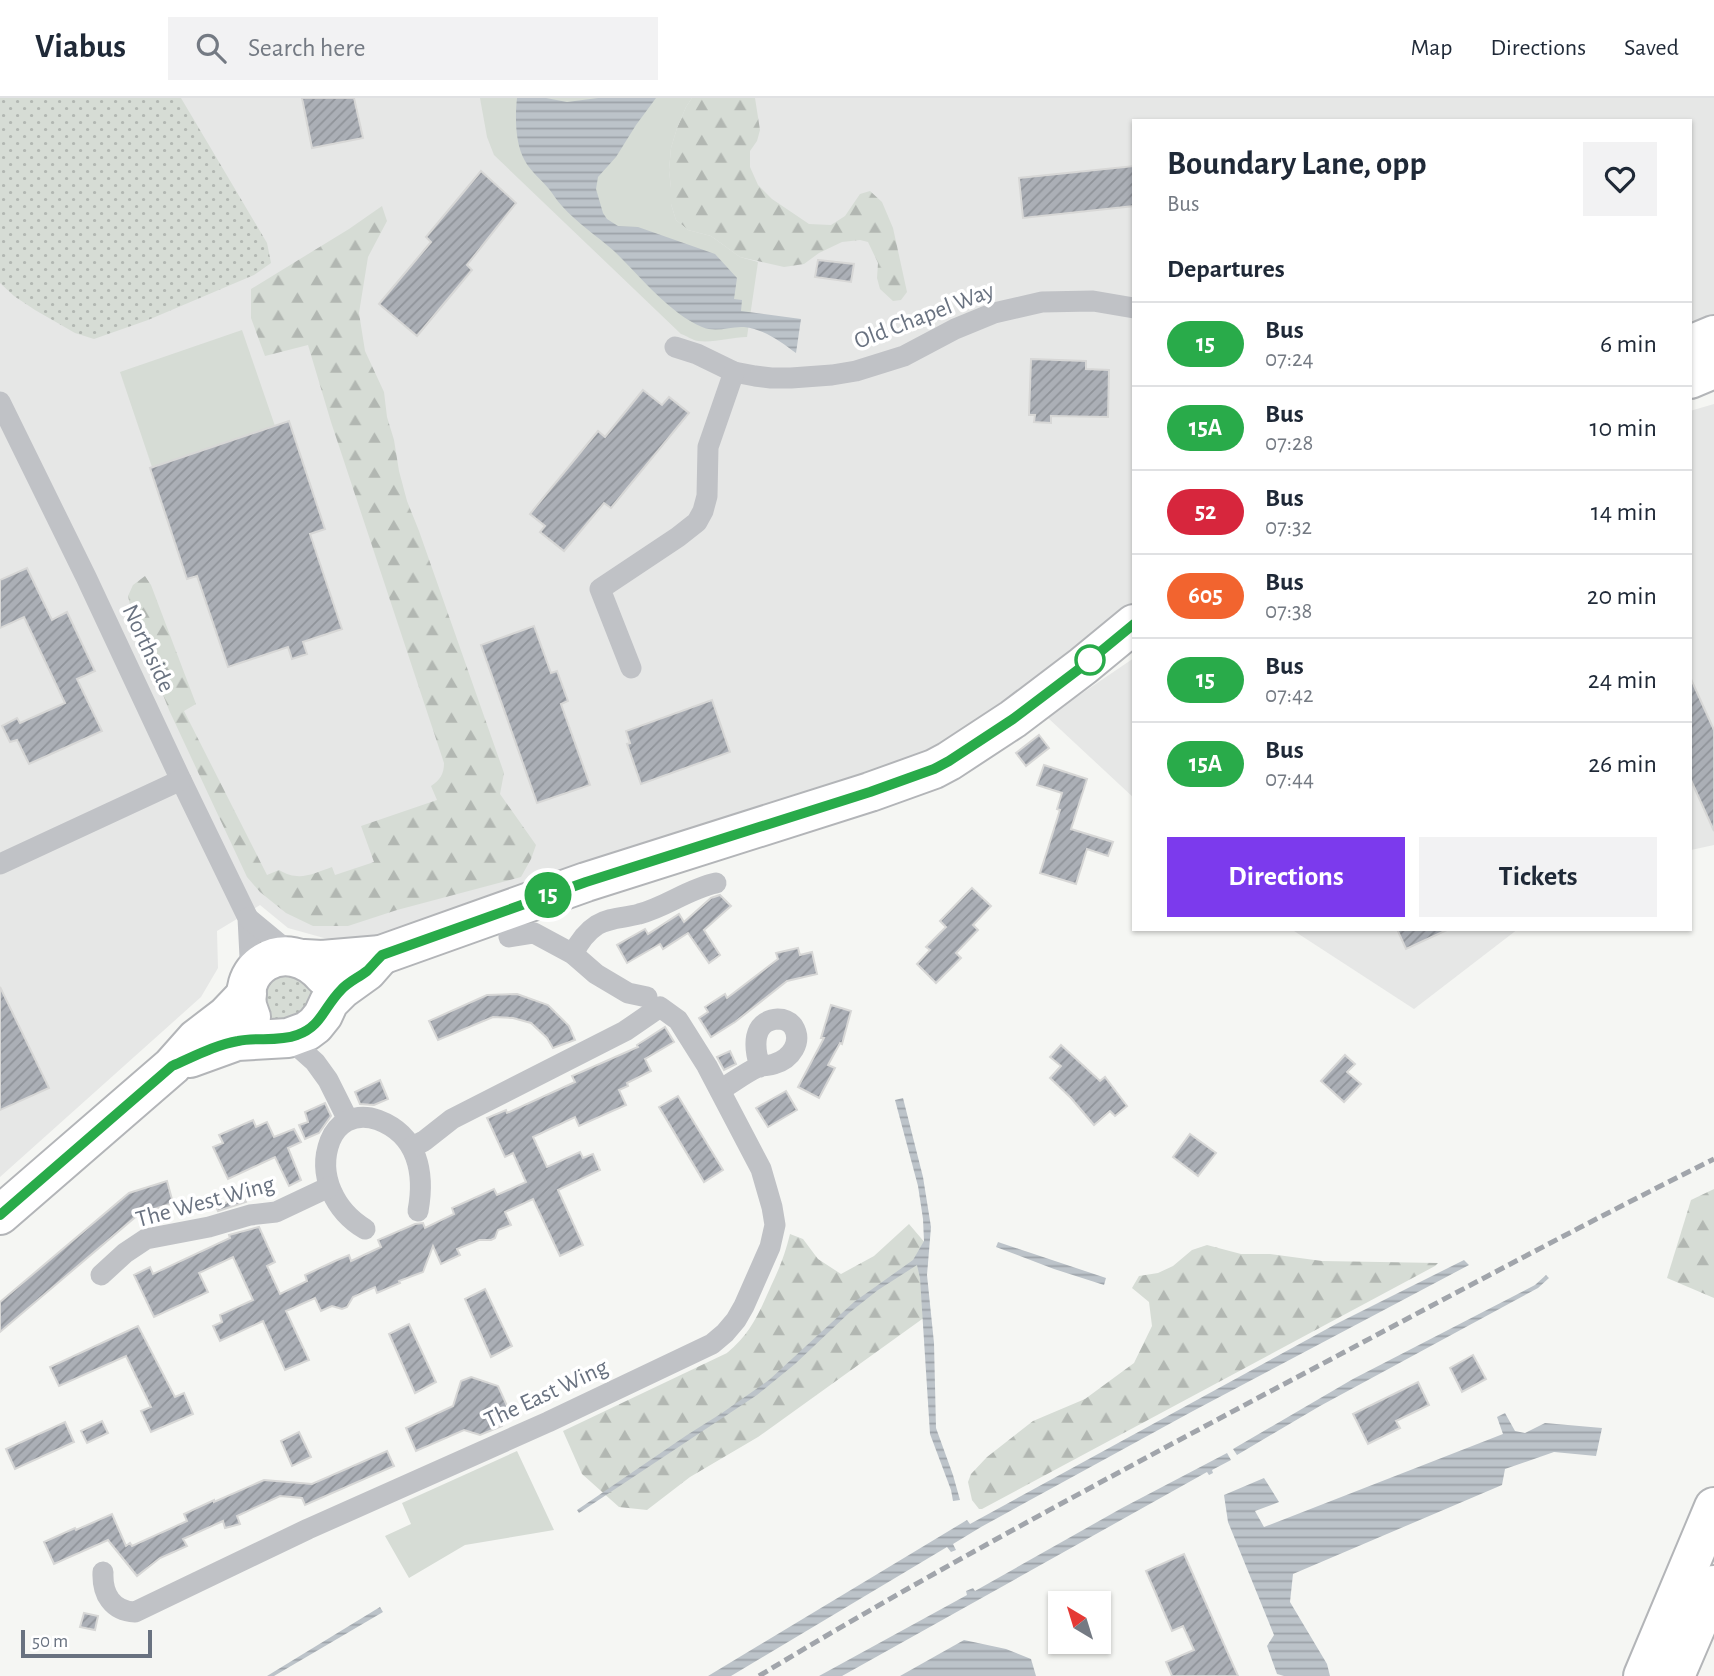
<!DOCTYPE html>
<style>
body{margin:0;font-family:"Alegreya Sans",sans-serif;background:#f2f2f3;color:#1f2937;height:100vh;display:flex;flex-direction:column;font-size:26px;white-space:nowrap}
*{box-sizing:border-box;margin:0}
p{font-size:23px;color:#747a83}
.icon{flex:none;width:38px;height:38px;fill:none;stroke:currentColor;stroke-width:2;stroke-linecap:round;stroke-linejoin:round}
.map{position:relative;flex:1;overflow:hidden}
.side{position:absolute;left:1132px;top:21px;width:560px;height:812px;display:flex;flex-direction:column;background:#fff;border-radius:0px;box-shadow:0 2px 5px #0004}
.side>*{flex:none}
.badge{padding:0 14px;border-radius:23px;font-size:24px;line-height:46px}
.needle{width:46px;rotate:322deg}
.buttons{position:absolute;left:1048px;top:1493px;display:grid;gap:14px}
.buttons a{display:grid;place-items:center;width:63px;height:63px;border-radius:0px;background:#fff;box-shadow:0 2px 5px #0004;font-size:35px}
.scale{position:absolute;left:21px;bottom:18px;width:131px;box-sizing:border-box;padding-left:7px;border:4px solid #697280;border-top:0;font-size:19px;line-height:24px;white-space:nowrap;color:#697280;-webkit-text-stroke:5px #fff;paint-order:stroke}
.map>.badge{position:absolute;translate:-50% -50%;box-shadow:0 0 0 4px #fff}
h2{padding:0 35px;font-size:26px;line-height:63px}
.round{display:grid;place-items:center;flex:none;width:74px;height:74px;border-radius:0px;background:#f2f2f3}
.headline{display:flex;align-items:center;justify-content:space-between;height:119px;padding:0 35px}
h1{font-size:33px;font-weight:600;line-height:52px}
.cta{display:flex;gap:14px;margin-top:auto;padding:14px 35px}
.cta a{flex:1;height:80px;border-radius:0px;background:#7c3aed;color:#fff;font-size:28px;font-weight:600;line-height:80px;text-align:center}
.cta a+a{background:#f2f2f3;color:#1f2937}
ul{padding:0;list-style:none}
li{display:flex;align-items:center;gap:21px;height:84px;padding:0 35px;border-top:2px solid #e0e1e3}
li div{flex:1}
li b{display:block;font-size:26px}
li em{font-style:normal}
li .badge{min-width:77px;font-weight:700;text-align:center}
header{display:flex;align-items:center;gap:42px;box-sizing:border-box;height:98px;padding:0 35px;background:#fff;border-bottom:2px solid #e0e1e3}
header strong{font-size:33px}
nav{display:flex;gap:38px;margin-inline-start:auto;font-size:24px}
.search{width:490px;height:63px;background:#f2f2f3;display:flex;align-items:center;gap:18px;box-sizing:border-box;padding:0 24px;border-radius:0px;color:#747a83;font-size:26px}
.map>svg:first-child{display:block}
.built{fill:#e6e7e6}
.grass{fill:url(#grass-dots)}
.forest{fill:url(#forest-firs)}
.park{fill:#d6dcd5}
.water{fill:url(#water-rules)}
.building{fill:url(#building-hatch);stroke:#d7d7d6;stroke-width:2}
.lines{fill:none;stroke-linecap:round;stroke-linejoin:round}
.highway-casing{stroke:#b3b5b8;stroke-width:42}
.street{stroke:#c0c2c6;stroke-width:21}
.highway{stroke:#fff;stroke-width:38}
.rail{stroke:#a1a5ab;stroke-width:5;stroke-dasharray:10 5;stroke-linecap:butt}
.line-casing{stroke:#fff;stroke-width:16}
.line{stroke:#29ab4a;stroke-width:10}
.stop-dot{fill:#fff;stroke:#29ab4a;stroke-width:3.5}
.labels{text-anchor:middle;stroke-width:7;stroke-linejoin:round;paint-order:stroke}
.street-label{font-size:24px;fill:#697280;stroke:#fff}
</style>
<header>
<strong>Viabus</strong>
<div class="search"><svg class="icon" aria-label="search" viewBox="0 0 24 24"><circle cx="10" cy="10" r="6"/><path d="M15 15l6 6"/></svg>Search here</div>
<nav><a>Map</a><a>Directions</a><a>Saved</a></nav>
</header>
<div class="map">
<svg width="1714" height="1578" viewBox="0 0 1714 1578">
<defs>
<pattern id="grass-dots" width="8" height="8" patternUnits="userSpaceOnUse" patternTransform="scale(1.75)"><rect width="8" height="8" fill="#d6dcd5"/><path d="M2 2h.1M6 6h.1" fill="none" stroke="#b2b7b2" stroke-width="1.8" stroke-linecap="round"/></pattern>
<pattern id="forest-firs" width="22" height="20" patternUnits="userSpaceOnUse" patternTransform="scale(1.75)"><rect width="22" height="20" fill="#d6dcd5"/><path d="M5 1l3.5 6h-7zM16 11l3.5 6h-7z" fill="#b2b7b2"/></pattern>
<pattern id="water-rules" width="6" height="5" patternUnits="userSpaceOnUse" patternTransform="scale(1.75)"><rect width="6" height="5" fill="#bcc3c9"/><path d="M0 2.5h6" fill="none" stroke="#9da3a8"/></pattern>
<pattern id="building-hatch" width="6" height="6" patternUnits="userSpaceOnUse" patternTransform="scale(1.75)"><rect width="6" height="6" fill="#abafb6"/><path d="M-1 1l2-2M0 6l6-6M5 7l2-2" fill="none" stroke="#8f9399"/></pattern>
</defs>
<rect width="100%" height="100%" fill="#f5f6f3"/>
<g class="built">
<polygon points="0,0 1714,0 1714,220 1691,230 1690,23 1134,23 1134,509 953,647 359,845 324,840 288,830 260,807 217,833 218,870 201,899 0,1079"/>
<polygon points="1714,306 1714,747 1691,752 1690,313"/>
<polygon points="1134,560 1134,700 1047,619"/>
<polygon points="1291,831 1518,831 1414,911"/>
</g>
<g class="grass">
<polygon points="0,0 181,0 267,145 271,165 254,177 148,222 94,241 75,235 35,212 14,198 0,185"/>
<path d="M280 870 315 889 311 914 279 924C262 916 264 906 261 888Z"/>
</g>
<g class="forest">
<polygon points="692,0 755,0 760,32 757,43 750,53 750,69 758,87 772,101 809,126 831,127 845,118 860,96 870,93 882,104 893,130 907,194 901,202 893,203 880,191 877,180 878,165 868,144 860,142 842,144 819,155 804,166 784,169 740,159 711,138 688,132 676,122 671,106 671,90 669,72 671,50 677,30 686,9"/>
<path d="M382 108 387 123 368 159 359 215 365 253 384 294 387 319 394 342 399 373 407 403 419 433 504 675 500 696 536 747 531 761 521 779 397 812 348 828H313L286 815 260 794 247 779 169 612 133 520 128 498 133 487 145 478 151 487 196 606 184 613 267 777 279 772C299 784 312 776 332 769L335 777 374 764 361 728 437 702 431 688C440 682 444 676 444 665L331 324 308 247 265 258 251 220V191L349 131Z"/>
<polygon points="1714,1091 1714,1200 1667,1180 1691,1102"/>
<path d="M909 1126 926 1146 925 1219 758 1339 690 1379 647 1412 619 1409 582 1376 563 1333 727 1255C751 1235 759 1215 771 1188 780 1169 785 1156 790 1136L803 1141 818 1161 841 1176 874 1158Z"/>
<polygon points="1207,1147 1241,1156 1270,1156 1322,1163 1438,1165 1435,1168 982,1411 979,1411 972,1402 968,1384 971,1376 987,1359 1033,1323 1085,1301 1134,1265 1152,1228 1149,1204 1132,1190 1139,1178 1158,1175 1173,1168 1192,1152"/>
</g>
<g class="park">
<path d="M480 0H692L686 9 677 30 671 50 669 72 671 90V106L676 122 688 132 711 138 740 159 758 164 747 239C732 239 714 245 698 243 692 242 687 238 681 236L494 57 487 39Z"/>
<polygon points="242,232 275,328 152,369 120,274"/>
<polygon points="517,1353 554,1432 465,1447 409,1480 385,1438 411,1426 402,1405"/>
</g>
<g class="water">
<path d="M517 0H546L567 4 598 0H656L636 27 616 59 598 79 596 91 603 115 607 121 618 128 638 129 715 156 737 180 734 201 742 202 741 213 801 221 796 255C781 244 764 231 744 229 730 228 717 235 702 229 669 215 640 178 614 153 597 138 577 125 562 108 557 103 553 96 549 91 541 81 531 74 525 63 515 46 515 19 517 0Z"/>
<polygon points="903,1000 923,1079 931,1129 927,1177 934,1245 936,1330 953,1377 960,1402 953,1403 951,1392 930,1336 920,1180 917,1167 878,1192 849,1215 795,1266 757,1297 579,1415 577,1412 687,1337 722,1315 769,1282 854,1204 913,1162 924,1143 923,1121 918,1088 895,1002"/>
<polygon points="998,1144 1106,1180 1104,1187 1054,1171 996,1149"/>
<polygon points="1464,1162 1469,1167 1193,1313 981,1429 953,1446 956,1452 951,1454 947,1449 731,1578 708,1578 967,1422 970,1426 1336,1226"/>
<polygon points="1546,1177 1549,1180 1538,1190 1320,1308 1237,1357 1233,1351 1353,1281 1535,1187"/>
<polygon points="1505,1315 1515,1333 1525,1335 1545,1325 1602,1330 1596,1358 1554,1354 1505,1371 1502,1387 1293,1476 1290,1504 1327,1566 1330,1578 1284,1578 1277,1576 1267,1548 1274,1537 1228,1424 1224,1397 1264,1380 1279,1404 1255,1413 1264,1429 1503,1336 1497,1319"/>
<polygon points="1227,1355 1231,1362 1212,1372 1213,1375 1209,1377 1207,1374 842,1578 819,1578 967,1497 966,1493 973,1490 975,1493 1122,1410"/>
<polygon points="380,1509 383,1514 274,1578 267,1578"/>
<polygon points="964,1542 1006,1551 1031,1561 1036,1578 900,1578"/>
</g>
<g class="building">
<polygon points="302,0 354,0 363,40 312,50"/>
<polygon points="1134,68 1134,108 1023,120 1019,80"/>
<polygon points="481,73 516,105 467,167 472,172 417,238 379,206 431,144 426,139"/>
<polygon points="818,162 854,166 851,184 815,179"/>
<polygon points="1031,261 1086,263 1086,271 1109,272 1108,319 1051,318 1051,325 1034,324 1035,317 1029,317"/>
<polygon points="643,292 662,307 669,299 689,315 611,410 604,405 564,453 540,434 545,428 530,416 598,333 605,339"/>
<polygon points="289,323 325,431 310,436 342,531 303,544 307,556 292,561 288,549 228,569 197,478 187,481 150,370"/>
<polygon points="27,470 52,522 67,514 95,573 77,581 102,633 29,666 17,642 10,644 2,628 17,620 20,625 65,605 24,519 0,530 0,482"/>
<polygon points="534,528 551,575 557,573 568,603 561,606 590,687 537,705 481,547"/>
<polygon points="1690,579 1714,632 1714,733 1690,680"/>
<polygon points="712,602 730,654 641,686 627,646 630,645 626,633"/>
<polygon points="1039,637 1049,650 1026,668 1016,655"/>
<polygon points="1044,667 1087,681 1071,731 1113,744 1108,758 1087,751 1076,786 1040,775 1060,712 1057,711 1062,695 1037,687"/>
<polygon points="972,790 991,808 973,827 978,832 956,855 961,860 936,885 917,866 930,852 926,849 946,829 940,823"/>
<polygon points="720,797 731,808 704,832 720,857 709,865 688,835 663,851 660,846 627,865 617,847 645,831 648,836 679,816 684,824 711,800"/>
<polygon points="1397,831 1449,831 1406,851"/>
<polygon points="798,850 800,857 812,854 817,876 787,883 735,924 711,939 699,920 708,914 705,909 725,896 727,900 778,861 776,855"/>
<polygon points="0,889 49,990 0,1012"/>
<polygon points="517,896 548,907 569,928 575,942 553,950 547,940 531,925 513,920 493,919 438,942 429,923 487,897"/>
<polygon points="831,907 851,913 842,946 840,945 828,967 835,970 819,1000 798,989 824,940 821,940"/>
<polygon points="665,929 674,944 645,961 651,973 627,985 628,988 619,992 626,1007 579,1028 575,1019 533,1039 547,1069 580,1054 583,1060 593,1056 600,1072 558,1092 583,1147 560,1158 533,1101 505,1114 511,1127 498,1132 495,1140 491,1142 479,1142 457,1151 460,1157 441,1166 433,1148 423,1174 399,1183 400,1185 377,1195 375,1189 353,1199 347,1209 342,1211 332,1208 321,1213 315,1200 286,1213 309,1262 285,1272 263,1223 220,1243 213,1228 222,1224 220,1217 253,1202 233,1159 199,1175 208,1194 154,1219 134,1177 150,1169 153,1176 230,1140 229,1137 259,1129 275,1164 267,1168 280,1196 307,1183 305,1177 335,1163 349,1157 351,1163 381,1149 378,1142 415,1126 423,1125 425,1130 454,1116 452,1110 494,1091 497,1097 526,1084 513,1055 505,1059 487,1020 506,1012 507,1015 575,984 572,978 638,949 637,947"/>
<polygon points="1061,947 1100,983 1105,979 1127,1008 1115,1018 1110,1013 1094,1027 1071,1000 1050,980 1061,968 1050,959"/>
<polygon points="730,953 736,966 724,972 717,959"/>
<polygon points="1345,957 1355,966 1347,974 1361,986 1344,1004 1321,983"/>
<polygon points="380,982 388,1001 374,1007 360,1006 355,994"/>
<polygon points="786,993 797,1012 768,1029 756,1010"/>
<polygon points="678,998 723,1072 704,1084 659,1009"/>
<polygon points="325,1005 331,1018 319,1035 305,1041 299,1027 308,1024 305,1014"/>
<polygon points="253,1022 256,1029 267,1024 274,1039 294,1031 301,1044 288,1050 301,1082 289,1088 275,1059 228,1081 213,1049 223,1045 219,1037"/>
<polygon points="1190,1036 1216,1055 1198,1078 1173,1059"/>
<polygon points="167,1083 173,1105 139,1116 0,1234 0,1204 129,1095"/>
<polygon points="242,1095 246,1104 218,1113 216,1109 230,1103 229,1101"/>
<polygon points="485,1191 512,1248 491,1259 465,1201"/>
<polygon points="409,1226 436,1284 415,1295 389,1236"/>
<polygon points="138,1228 175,1299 184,1295 193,1316 151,1334 141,1313 151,1309 126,1258 59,1288 50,1269"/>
<polygon points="1473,1257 1486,1281 1462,1294 1450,1270"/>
<polygon points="471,1279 498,1288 508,1310 502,1328 480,1337 464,1332 416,1353 406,1330 453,1308 461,1283"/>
<polygon points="1418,1284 1429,1307 1396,1323 1400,1330 1368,1346 1353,1316"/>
<polygon points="102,1323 108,1335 87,1345 81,1333"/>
<polygon points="65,1324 74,1344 15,1371 6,1351"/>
<polygon points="299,1334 311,1359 292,1368 281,1343"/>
<polygon points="387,1353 394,1368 305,1407 302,1400 280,1398 237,1418 240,1426 225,1430 223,1423 183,1441 187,1448 160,1460 137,1478 108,1442 54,1466 44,1444 75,1430 76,1432 112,1416 126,1448 130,1445 132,1448 187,1423 184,1416 214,1402 214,1404 264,1382 312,1386"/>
<polygon points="1184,1456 1238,1578 1172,1578 1166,1564 1194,1552 1183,1528 1172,1533 1146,1473"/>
<polygon points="84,1515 98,1518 95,1532 80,1529"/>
</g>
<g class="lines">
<g class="highway-casing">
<g id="highway">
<polyline points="1690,247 1714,237"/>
<polyline points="1690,281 1714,271"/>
<polyline points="304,861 322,862 381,857 586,784 870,694 934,671 949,663 1013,621 1083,568 1134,526"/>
<path d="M251 919C229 871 286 834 324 878"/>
<polyline points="190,960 237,943 288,940 307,933 315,927 323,917 329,904 342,891 367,873 381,857"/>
<polyline points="0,1117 172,968 196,941 226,918 247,896"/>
<polyline points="1643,1578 1714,1409"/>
<polyline points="1675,1578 1714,1487"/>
</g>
</g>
<g class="street">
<polyline points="675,249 697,256 734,274 755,278 771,280 791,280 832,277 856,273 904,258 955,231 994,215 1042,204 1093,203 1134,210"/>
<polyline points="0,304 86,479 181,682 248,820 251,878"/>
<polyline points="631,570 600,491 678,439 697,424 703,413 707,398 708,349 734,274"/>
<polyline points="0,766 181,682"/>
<polyline points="248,820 294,858"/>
<polyline points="509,839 534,835 573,856 596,876 628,895 647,899"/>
<path d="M573 856C579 844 586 834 597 827 610 819 625 820 639 816 666 809 688 791 716 785"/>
<polyline points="288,940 315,964 328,982 348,1022"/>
<path d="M720 992C732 985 745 975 758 969 763 967 769 968 774 966 791 961 803 944 793 928 789 923 784 921 778 921 751 923 754 950 760 969"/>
<path d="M365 1131C335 1113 317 1077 330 1043 333 1035 338 1028 347 1023 357 1018 367 1018 378 1022 418 1037 425 1075 418 1113"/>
<polyline points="101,1177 125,1155 146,1141 209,1129 250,1117 276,1114 329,1089"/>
<path d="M103 1474C102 1496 112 1513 135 1514L308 1431 548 1324 712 1246 725 1235 736 1222 744 1208 770 1149 775 1127 772 1109 761 1071 707 968 678 922 660 909 625 933 452 1021 424 1043 412 1049"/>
</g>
<use href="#highway" class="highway"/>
<path class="rail" d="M759 1578C925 1477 1097 1386 1269 1294 1417 1216 1564 1136 1714 1061"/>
</g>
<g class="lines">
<g class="line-casing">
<path id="line" d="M0 1117 172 968C193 959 215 947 238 943 257 939 278 944 297 937 321 929 324 909 341 892 348 884 358 880 367 873 372 868 377 862 382 857L586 784 870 694 934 671 949 663 1013 621 1083 568 1134 526"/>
</g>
<use href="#line" class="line"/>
</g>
<circle class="stop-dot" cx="1090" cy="562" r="14"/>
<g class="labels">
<g class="street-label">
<text transform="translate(924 217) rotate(-21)" y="8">Old Chapel Way</text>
<text transform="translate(149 550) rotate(65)" y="8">Northside</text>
<text transform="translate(205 1103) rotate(-15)" y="8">The West Wing</text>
<text transform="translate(546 1295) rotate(-25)" y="8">The East Wing</text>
</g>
</g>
</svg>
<div class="buttons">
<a><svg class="needle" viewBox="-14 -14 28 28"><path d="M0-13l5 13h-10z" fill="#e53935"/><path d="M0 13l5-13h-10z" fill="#747a83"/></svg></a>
</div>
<div class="scale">50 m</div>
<b class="badge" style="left:548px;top:797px;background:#29ab4a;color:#fff">15</b>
<section class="side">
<div class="headline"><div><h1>Boundary Lane, opp</h1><p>Bus</p></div><a class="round"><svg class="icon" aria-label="heart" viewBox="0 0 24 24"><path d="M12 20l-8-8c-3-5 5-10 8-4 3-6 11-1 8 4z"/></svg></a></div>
<h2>Departures</h2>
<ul>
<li><span class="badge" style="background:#29ab4a;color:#fff">15</span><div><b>Bus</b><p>07:24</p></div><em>6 min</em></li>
<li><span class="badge" style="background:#29ab4a;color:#fff">15A</span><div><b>Bus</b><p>07:28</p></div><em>10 min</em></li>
<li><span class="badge" style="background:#d7263d;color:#fff">52</span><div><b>Bus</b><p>07:32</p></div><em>14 min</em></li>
<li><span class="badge" style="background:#f2642f;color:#fff">605</span><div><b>Bus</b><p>07:38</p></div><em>20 min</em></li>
<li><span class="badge" style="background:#29ab4a;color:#fff">15</span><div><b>Bus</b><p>07:42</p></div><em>24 min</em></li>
<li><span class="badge" style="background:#29ab4a;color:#fff">15A</span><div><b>Bus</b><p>07:44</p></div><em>26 min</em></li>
</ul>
<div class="cta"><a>Directions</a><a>Tickets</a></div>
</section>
</div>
